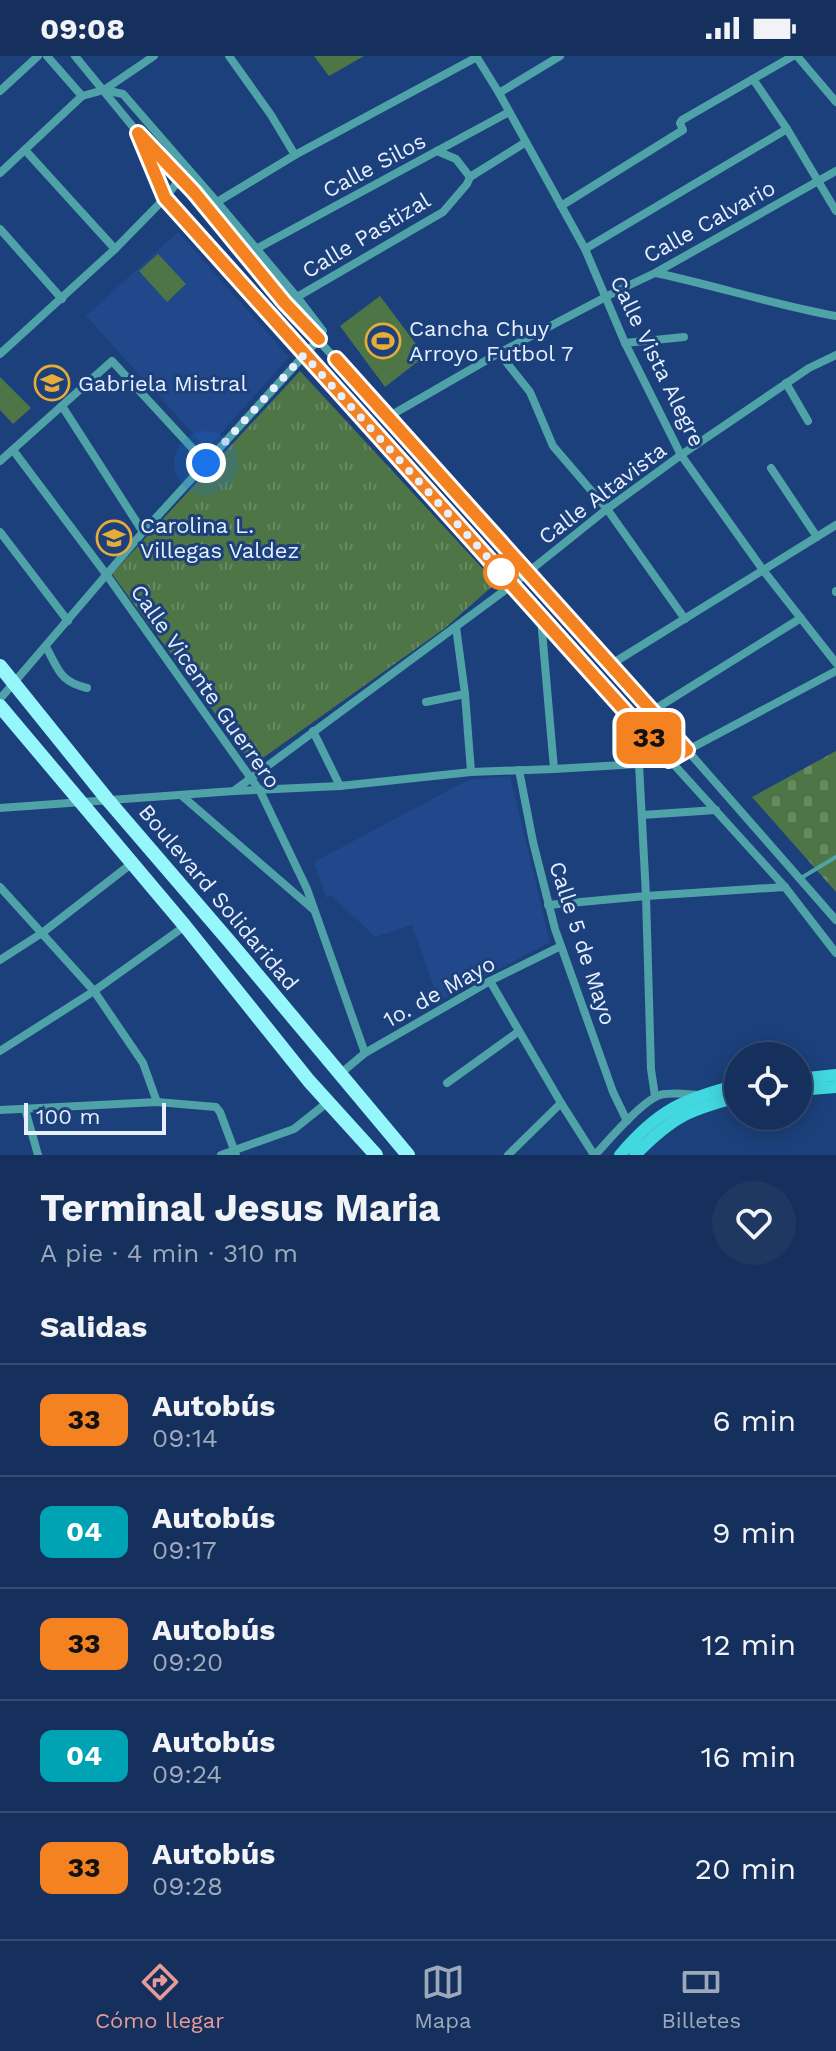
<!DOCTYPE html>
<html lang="es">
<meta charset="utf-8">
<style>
body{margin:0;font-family:"Work Sans",sans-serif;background:#1e3862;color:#f1f3f6;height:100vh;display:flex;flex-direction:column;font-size:30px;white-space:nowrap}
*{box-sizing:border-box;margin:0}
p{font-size:26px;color:#9da9bb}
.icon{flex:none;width:44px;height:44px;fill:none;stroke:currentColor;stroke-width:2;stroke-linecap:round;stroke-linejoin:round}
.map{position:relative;height:1099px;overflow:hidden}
.drawer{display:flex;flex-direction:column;background:#15305c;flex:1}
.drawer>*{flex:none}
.badge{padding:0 16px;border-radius:12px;font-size:28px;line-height:52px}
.controls{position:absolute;left:724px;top:986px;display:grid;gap:16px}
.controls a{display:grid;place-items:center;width:88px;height:88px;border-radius:50%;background:#15305c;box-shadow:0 4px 20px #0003,0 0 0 2px #344b72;font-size:40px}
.scale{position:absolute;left:24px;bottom:20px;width:142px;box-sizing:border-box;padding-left:8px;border:4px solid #e6effd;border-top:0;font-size:22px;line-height:28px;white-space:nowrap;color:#e6effd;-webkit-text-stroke:6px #1c407b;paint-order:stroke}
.you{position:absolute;width:40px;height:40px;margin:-20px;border:6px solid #fff;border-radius:50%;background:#1a73e8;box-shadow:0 0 0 12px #1a73e833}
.map>.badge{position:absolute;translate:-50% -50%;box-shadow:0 0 0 4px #fff}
h2{padding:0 40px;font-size:30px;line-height:72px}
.round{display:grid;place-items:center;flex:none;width:84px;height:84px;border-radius:42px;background:#1e3862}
.headline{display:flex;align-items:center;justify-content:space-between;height:136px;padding:0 40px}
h1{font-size:38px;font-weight:700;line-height:60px}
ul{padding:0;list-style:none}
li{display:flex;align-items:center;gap:24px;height:112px;padding:0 40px;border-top:2px solid #344b72}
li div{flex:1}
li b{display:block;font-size:30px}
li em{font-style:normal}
li .badge{min-width:88px;font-weight:700;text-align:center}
.status{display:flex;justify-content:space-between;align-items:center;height:56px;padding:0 40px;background:#15305c;direction:ltr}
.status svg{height:22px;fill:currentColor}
.dock{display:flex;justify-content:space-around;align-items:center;height:112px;border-top:2px solid #344b72;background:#15305c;font-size:22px;color:#9da9bb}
.dock a{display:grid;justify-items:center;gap:4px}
.dock .on{color:#e69b98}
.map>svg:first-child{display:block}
.built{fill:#20488a}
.grass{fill:#4e7546}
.cemetery{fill:url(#cemetery-stones)}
.park{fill:url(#park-tufts)}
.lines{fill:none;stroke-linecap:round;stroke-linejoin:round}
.lane{stroke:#4fa2a7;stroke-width:4}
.street{stroke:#4fa2a7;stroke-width:8}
.secondary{stroke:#41d8df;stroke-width:12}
.primary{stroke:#95f6fb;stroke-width:14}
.line-casing{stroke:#fff;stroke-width:18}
.line{stroke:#f58220;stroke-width:12}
.walk{stroke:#e6effd;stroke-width:8;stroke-dasharray:0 14.4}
.stop-dot{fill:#fff;stroke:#f58220;stroke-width:4}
.labels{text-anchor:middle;stroke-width:6;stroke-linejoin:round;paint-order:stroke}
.street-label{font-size:22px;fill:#e6effd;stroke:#1c407b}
.poi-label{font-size:22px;fill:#e6effd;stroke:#1c407b;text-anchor:start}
</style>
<div class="status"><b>09:08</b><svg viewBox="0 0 49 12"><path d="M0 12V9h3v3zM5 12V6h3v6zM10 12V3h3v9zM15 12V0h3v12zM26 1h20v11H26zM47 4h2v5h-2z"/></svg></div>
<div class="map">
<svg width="836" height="1099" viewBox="0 0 836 1099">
<defs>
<pattern id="cemetery-stones" width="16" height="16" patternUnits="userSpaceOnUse" patternTransform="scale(2)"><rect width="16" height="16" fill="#4e7546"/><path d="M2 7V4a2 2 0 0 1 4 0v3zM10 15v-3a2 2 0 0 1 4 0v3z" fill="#688962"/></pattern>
<pattern id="park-tufts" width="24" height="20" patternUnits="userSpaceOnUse" patternTransform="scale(2)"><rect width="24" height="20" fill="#4e7546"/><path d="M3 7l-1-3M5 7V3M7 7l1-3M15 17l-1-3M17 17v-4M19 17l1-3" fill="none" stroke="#688962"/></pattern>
</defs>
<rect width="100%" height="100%" fill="#1c407b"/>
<g class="built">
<polygon points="178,176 289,301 207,393 86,260"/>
<polygon points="510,720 550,886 439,945 412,869 375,881 331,839 326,842 314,806 468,724"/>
</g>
<g class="grass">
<polygon points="314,0 364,0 329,20"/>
<polygon points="158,198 186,228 167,246 139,215"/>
<polygon points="380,240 425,300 385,331 340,270"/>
<polygon points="0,321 31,352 13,368 0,354"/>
</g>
<polygon class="cemetery" points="836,695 836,836 752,741"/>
<polygon class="park" points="300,315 496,527 445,572 253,709 112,518"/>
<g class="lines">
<polyline class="lane" points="801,822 836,801"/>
<g class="street">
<polyline points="47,0 82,40"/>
<polyline points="75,0 138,77 207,151 285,247 687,694 836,864"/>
<polyline points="229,0 271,59 295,99"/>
<polyline points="476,0 499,37 585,193 625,287 681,399 763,514 836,607"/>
<polyline points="797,0 836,46"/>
<polyline points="753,23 787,73 836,155"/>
<polyline points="0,35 38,0"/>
<polyline points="499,37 560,0"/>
<polyline points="140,83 165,142 541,562 785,831 836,897"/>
<polyline points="25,94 115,193"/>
<polyline points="437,95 456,103 470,121"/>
<polyline points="0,117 82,40 104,34 154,0"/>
<polyline points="217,146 295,99 477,1"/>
<polyline points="561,150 683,74 680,67 682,64 793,0"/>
<polyline points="0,173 62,243"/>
<polyline points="256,193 509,56"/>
<polyline points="585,193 787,73"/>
<path d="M656 217C717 230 775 249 836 260"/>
<polyline points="297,241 443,156 467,128 470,121 526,86"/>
<polyline points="625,287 684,281"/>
<polyline points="499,297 530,336 553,390 607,453 685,563"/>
<polyline points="0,298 115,193 165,142 183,119"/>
<polyline points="786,327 808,365"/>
<polyline points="62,350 143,476"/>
<polyline points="388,361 499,297 619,234 655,217 836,115"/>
<polyline points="13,394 106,518 260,735 307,833 365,997"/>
<polyline points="0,405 112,305 206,407"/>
<polyline points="771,412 817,481"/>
<polyline points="0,476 68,565"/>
<polyline points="836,535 836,536"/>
<polyline points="541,563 554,713"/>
<polyline points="456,571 465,638 471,716"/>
<path d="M46 591C59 614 60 626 87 632"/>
<polyline points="610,609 836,469"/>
<polyline points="0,643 143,476 319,283 323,275 297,241 217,146 123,38 104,34"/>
<polyline points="426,646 465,638"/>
<polyline points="652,655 801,562"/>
<polyline points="313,675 340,730"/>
<polyline points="639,708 646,840 651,1013 655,1040"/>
<polyline points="519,714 533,786 555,873 613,1036 627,1065"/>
<polyline points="235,734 512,529 607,453 681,399 809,312 836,299"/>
<polyline points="181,739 314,854"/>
<polyline points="0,752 234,735 340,730 471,716 554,713 639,708 669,704 836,615"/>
<polyline points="642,759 716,754"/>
<polyline points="0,831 94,935 143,1007 157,1046"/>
<polyline points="548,849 646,840 785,831"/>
<polyline points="0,904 42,877 131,808"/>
<polyline points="490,925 561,1047 594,1099"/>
<polyline points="0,995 94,935 185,870"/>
<polyline points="340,1018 365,997 490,925 561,890"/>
<polyline points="447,1027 518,976"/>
<polyline points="25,1053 38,1099"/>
<polyline points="0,1054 157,1046 216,1051 220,1056 236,1099"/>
<polyline points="221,1099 294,1073 328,1046"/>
<polyline points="508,1099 561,1047"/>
<path d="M595 1099C609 1084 642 1045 660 1039 672 1036 685 1038 698 1039"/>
</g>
<g class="secondary">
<polyline points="798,1023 836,1019"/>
<polyline points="798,1034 836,1031"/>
<path d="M620 1099C658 1054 683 1043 738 1029"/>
<path d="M635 1099C672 1061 688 1054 738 1041"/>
</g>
<g class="primary">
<polyline points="0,610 107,743 229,885 408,1099"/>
<polyline points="0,650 185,870 309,1025 376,1099"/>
</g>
</g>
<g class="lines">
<g class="line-casing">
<polyline id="line" points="319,283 285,247 194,136 138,77 165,142 669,704 687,694 336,303"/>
</g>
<use href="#line" class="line"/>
<polyline class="walk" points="206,407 304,299 501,516"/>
</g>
<defs>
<g id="stadium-ring" transform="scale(1.8)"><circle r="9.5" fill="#1c407b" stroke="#e7ac37" stroke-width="1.5"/><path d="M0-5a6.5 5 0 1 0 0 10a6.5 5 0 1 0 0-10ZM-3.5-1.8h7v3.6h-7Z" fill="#e7ac37"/></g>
<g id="school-ring" transform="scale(1.8)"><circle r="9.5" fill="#1c407b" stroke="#e7ac37" stroke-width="1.5"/><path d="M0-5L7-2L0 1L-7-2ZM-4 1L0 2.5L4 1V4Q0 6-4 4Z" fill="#e7ac37"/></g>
</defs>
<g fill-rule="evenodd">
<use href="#stadium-ring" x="383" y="285"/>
<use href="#school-ring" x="52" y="327"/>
<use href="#school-ring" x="114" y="482"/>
</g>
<circle class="stop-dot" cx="501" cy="516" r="16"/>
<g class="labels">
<g class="street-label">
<text transform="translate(374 109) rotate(-28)" y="8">Calle Silos</text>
<text transform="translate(709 165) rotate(-29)" y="8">Calle Calvario</text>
<text transform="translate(366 179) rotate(-31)" y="8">Calle Pastizal</text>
<text transform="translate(658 305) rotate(64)" y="8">Calle Vista Alegre</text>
<text transform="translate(602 437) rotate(-37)" y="8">Calle Altavista</text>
<text transform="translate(206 630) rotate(55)" y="8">Calle Vicente Guerrero</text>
<text transform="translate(219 841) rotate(50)" y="8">Boulevard Solidaridad</text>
<text transform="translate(583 887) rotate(72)" y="8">Calle 5 de Mayo</text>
<text transform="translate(439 935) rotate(-29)" y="8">1o. de Mayo</text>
</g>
<g class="poi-label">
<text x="409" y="280">Cancha Chuy<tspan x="409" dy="25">Arroyo Futbol 7</tspan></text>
<text x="78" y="335">Gabriela Mistral</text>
<text x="140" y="477">Carolina L.<tspan x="140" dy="25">Villegas Valdez</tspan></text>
</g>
</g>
</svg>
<div class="controls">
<a><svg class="icon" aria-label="locate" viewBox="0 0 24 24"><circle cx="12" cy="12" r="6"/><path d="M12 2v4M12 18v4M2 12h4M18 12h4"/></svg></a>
</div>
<div class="scale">100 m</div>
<div class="you" style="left:206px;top:407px"></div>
<b class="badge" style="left:649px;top:682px;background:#f58220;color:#111">33</b>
</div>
<section class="drawer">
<div class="headline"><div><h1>Terminal Jesus Maria</h1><p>A pie · 4 min · 310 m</p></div><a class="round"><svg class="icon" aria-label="heart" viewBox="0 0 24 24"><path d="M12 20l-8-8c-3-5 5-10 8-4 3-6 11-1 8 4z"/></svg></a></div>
<h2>Salidas</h2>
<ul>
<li><span class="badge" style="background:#f58220;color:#111">33</span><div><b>Autobús</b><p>09:14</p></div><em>6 min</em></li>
<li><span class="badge" style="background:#00a3b4;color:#fff">04</span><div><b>Autobús</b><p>09:17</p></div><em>9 min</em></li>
<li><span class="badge" style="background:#f58220;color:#111">33</span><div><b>Autobús</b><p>09:20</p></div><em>12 min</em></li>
<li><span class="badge" style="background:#00a3b4;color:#fff">04</span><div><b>Autobús</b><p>09:24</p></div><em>16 min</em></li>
<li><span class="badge" style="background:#f58220;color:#111">33</span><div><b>Autobús</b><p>09:28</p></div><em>20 min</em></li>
</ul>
</section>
<nav class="dock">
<a class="on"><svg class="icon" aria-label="directions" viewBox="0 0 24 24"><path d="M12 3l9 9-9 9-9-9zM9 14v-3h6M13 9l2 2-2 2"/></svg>Cómo llegar</a>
<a><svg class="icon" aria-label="map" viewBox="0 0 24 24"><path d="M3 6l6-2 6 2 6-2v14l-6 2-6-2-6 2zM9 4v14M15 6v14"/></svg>Mapa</a>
<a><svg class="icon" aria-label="tickets" viewBox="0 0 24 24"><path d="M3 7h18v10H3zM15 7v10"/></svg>Billetes</a>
</nav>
